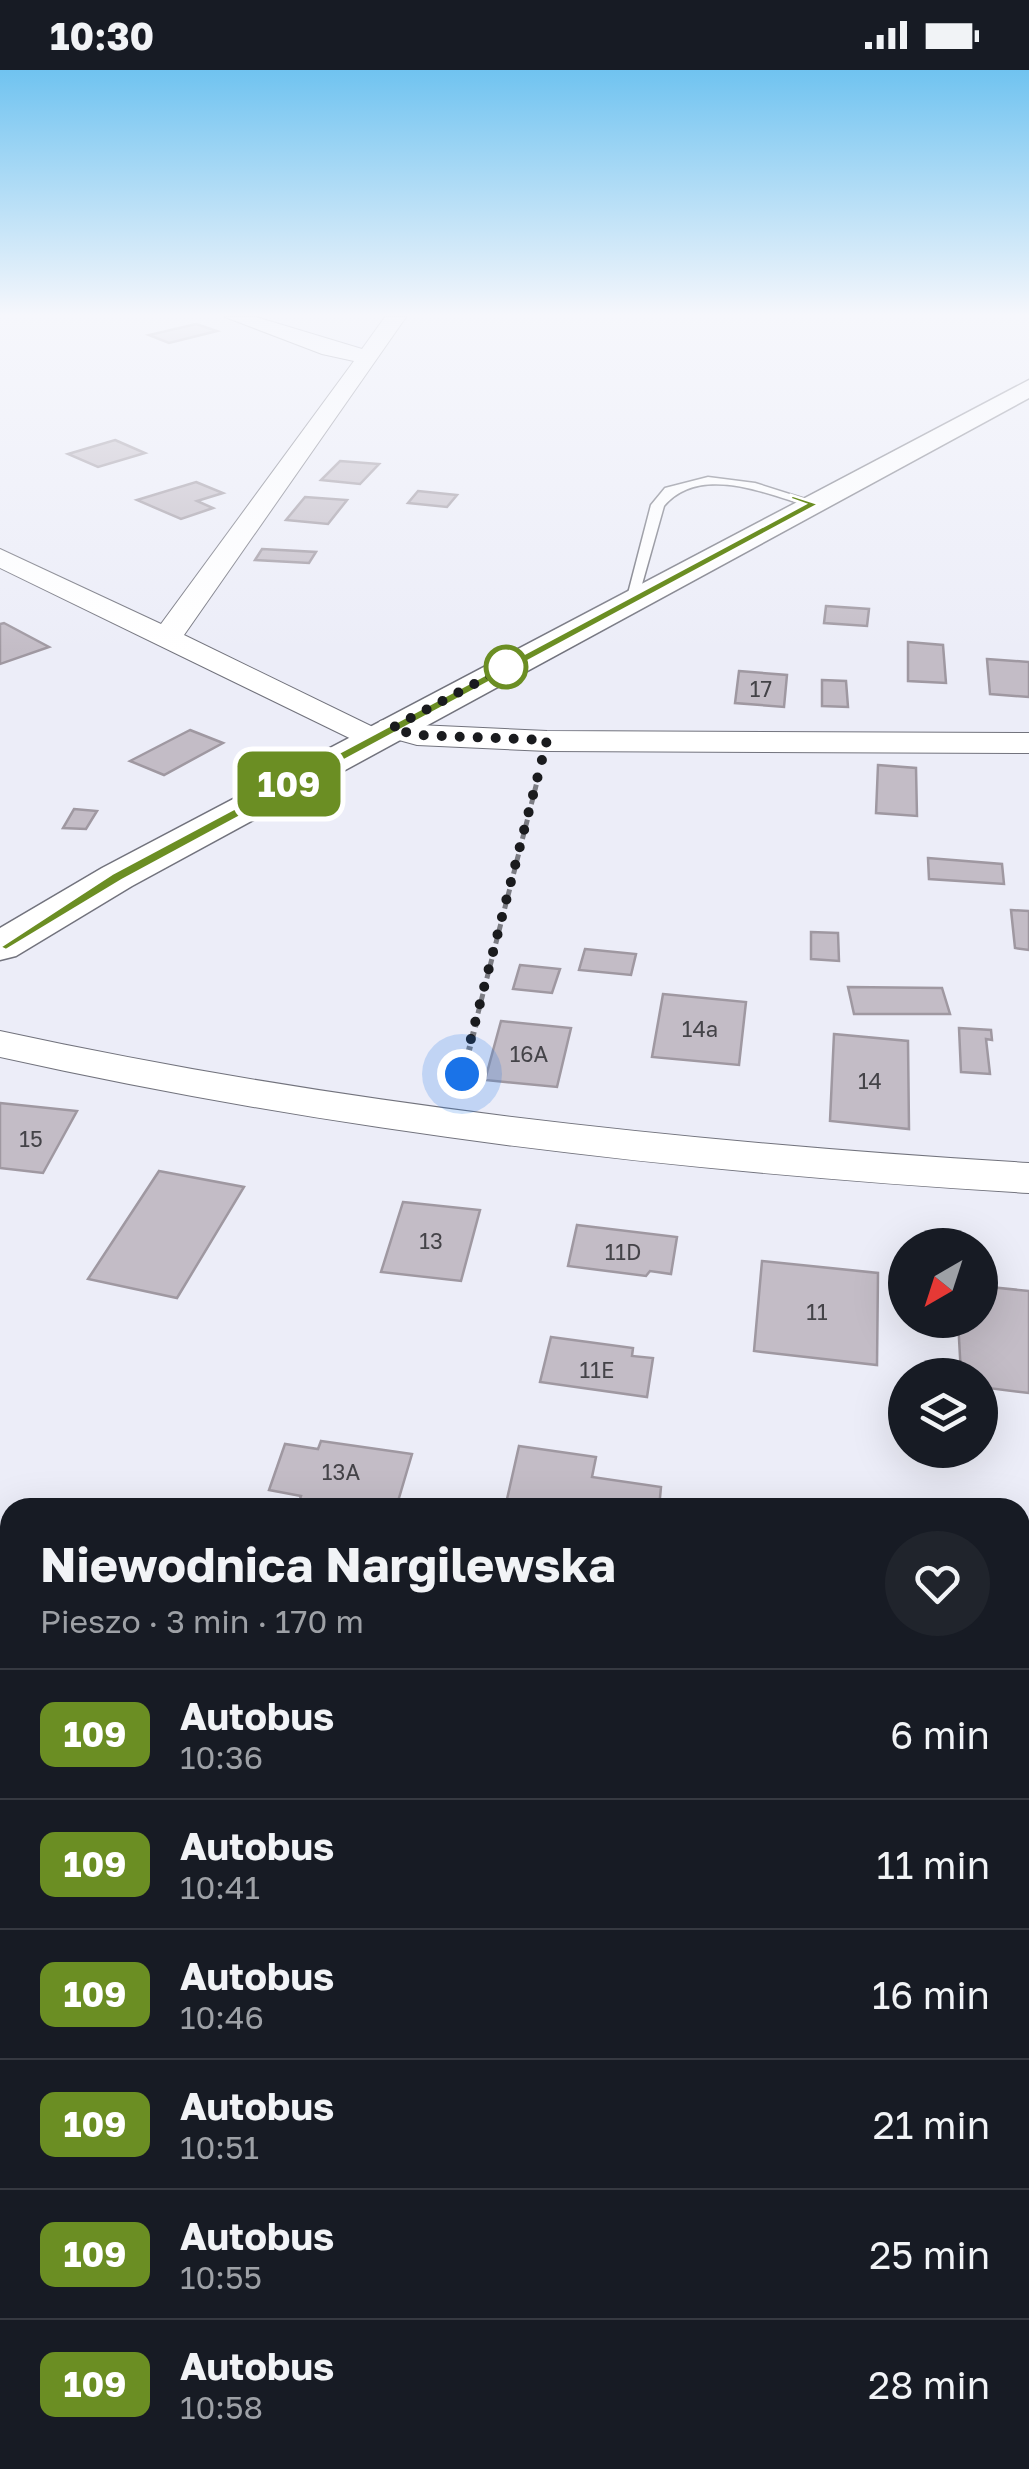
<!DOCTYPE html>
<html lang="pl">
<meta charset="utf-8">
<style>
body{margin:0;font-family:"Golos Text",sans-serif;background:#20242c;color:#f1f3f6;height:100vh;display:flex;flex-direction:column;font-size:38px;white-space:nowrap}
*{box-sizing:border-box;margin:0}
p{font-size:32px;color:#9ea1a6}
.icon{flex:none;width:55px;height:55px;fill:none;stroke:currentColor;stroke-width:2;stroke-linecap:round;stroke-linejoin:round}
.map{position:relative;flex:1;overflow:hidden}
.panel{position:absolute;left:0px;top:1428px;width:1030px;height:972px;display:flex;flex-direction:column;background:#171b24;border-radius:30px 30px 0 0;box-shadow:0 10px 40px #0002}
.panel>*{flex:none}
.badge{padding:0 20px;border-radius:15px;font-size:35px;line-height:65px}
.needle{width:65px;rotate:219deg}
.fabs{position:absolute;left:888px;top:1158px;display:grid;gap:20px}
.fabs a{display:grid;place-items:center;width:110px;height:110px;border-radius:50%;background:#171b24;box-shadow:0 10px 40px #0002;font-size:50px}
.you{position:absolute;width:50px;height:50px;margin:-25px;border:8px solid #fff;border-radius:50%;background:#1a73e8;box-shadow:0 0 0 15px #1a73e833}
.map>.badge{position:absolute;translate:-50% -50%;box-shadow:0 0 0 5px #fff}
.round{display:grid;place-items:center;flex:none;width:105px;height:105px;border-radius:52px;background:#20242c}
.headline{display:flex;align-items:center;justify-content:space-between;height:170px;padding:0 40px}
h1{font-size:48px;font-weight:700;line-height:75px}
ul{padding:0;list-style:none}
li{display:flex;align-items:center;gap:30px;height:130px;padding:0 40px;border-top:2px solid #363941}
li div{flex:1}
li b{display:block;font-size:38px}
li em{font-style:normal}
li .badge{min-width:110px;font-weight:700;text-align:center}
.status{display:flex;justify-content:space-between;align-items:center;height:70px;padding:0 50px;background:#171b24;direction:ltr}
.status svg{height:28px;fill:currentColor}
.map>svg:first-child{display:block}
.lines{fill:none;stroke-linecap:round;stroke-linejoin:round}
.stream{fill:#5cdafc;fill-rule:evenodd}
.building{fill:#c3bcc6;stroke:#9f98a1;stroke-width:2.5}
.lane-casing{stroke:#72737d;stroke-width:3}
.street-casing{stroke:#72737d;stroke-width:2}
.secondary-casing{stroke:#72737d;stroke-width:3}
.path-far1{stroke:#7b7c83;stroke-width:5;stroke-dasharray:8 4;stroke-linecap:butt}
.path{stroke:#7b7c83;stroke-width:6;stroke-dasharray:10 5;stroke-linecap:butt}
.lane{fill:#fff;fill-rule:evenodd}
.street{fill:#fff;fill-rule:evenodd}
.secondary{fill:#fff;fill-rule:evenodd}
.line{fill:#6b8e23;stroke:#fff;stroke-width:2.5}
.walk{stroke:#1a1b1e;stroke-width:10;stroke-dasharray:0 18}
.stop-dot{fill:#fff;stroke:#6b8e23;stroke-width:5}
.labels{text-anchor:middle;stroke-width:8;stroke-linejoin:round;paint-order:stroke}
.number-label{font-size:22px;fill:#444348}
</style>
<div class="status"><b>10:30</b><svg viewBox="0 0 49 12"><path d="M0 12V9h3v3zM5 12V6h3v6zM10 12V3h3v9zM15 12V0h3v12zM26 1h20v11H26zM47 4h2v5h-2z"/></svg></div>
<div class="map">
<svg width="1029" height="2399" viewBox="0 0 1029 2399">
<rect width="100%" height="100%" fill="#ecedf8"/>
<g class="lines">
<g class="stream">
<polygon points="1029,1856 1029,1876 1020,1877 1020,1857"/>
<polygon points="10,1904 10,1926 0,1927 0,1905"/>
</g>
</g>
<g class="building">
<polygon points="196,254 217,261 169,273 149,265"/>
<polygon points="115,370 145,383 98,397 68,384"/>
<polygon points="340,391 379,394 360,414 321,410"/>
<polygon points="196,412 223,423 197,431 213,438 181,449 137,430"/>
<polygon points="418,421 457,425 447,437 408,433"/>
<polygon points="305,427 347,430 328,454 286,450"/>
<polygon points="262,479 316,482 309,493 255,490"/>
<polygon points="826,536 869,539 867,556 824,553"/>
<polygon points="4,553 49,577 0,594 0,554"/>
<polygon points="908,572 943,575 946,613 908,611"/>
<polygon points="987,589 1029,592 1029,627 990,624"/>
<polygon points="739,601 787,605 784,637 735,633"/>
<polygon points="822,610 846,611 848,637 822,636"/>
<polygon points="190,660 223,673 164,705 130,691"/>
<polygon points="878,695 916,698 917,746 876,743"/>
<polygon points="74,739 97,741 86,759 63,758"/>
<polygon points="928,788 1002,794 1004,814 929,809"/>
<polygon points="1011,840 1029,841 1029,880 1015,878"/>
<polygon points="811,862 838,863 839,891 811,889"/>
<polygon points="585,879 636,884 631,905 579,900"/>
<polygon points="520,895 560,899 552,923 513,919"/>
<polygon points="848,917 942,918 950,944 854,944"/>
<polygon points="663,924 746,932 739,995 652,987"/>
<polygon points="501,951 571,958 557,1017 485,1010"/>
<polygon points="959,958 991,960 992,970 986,969 990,1004 961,1002"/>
<polygon points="834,964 908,971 909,1059 830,1051"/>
<polygon points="0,1033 77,1041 43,1103 0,1098"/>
<polygon points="159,1101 244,1117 177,1228 88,1209"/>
<polygon points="403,1132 480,1140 461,1211 381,1202"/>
<polygon points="577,1155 677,1167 671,1204 650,1201 646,1206 568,1196"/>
<polygon points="762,1191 878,1203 877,1295 754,1281"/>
<polygon points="980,1216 1029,1221 1029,1323 980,1317 980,1305 961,1305 958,1250 980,1250"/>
<polygon points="551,1267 633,1278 632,1286 653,1288 647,1327 540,1312"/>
<polygon points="321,1371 412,1384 396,1438 314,1438 298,1435 301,1426 269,1420 285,1374 318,1379"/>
<polygon points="519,1376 596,1387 592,1407 661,1417 659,1438 505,1438"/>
</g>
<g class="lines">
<g class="lane-casing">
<path id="lane" d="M708 407 755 413 821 434 814 438C769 425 701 393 664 436L637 532 625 535 651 435 665 418Z"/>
</g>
<g class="street-casing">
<g id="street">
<polygon points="225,247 256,247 362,279 385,247 406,247 184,565 375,658 380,651 392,648 418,655 547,661 1029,663 1029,683 547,681 417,675 388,667 384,676 372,679 0,498 0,479 161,554 354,291 322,284"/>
<path d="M0 961C340 1035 682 1072 1029 1093V1123C682 1102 340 1063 0 987Z"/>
</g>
</g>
<g class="secondary-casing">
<polygon id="secondary" points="1029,310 1029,328 132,816 16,886 0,890 0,858 102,798"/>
</g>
<polyline class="path-far1" points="475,955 538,708"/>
<polyline class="path" points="460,1015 476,953"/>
<use href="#lane" class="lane"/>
<use href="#street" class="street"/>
<use href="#secondary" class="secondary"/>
</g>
<linearGradient id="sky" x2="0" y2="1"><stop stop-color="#70c3f0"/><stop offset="0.42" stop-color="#f6f7fc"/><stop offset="1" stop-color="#f6f7fc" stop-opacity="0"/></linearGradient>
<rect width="1029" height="583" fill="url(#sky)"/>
<polygon class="line" points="791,425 819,434 122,810 6,880 0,877 112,804 805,434 791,429"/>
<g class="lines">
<polyline class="walk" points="462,1004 547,670 416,665 392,658 506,597"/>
</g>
<circle class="stop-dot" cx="506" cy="597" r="20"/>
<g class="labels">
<g class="number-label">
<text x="761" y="627">17</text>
<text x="700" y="967">14a</text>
<text x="529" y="992">16A</text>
<text x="870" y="1019">14</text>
<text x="31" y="1077">15</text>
<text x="431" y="1179">13</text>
<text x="623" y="1190">11D</text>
<text x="817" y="1250">11</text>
<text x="597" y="1308">11E</text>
<text x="341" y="1410">13A</text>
</g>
</g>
</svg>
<div class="fabs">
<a><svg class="needle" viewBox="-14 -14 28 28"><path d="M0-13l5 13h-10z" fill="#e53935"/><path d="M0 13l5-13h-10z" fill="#9ea1a6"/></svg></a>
<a><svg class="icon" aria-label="layers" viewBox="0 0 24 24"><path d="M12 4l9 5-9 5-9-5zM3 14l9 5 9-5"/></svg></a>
</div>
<div class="you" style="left:462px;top:1004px"></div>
<b class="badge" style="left:289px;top:714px;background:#6b8e23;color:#fff">109</b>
<section class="panel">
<div class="headline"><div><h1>Niewodnica Nargilewska</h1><p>Pieszo · 3 min · 170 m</p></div><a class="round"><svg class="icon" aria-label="heart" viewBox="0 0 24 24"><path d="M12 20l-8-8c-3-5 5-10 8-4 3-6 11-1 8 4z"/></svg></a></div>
<ul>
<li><span class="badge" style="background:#6b8e23;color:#fff">109</span><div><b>Autobus</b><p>10:36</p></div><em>6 min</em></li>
<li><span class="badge" style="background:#6b8e23;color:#fff">109</span><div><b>Autobus</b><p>10:41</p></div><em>11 min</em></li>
<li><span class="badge" style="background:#6b8e23;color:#fff">109</span><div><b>Autobus</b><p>10:46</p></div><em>16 min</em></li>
<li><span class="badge" style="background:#6b8e23;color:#fff">109</span><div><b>Autobus</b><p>10:51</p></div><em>21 min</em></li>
<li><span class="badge" style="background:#6b8e23;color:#fff">109</span><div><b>Autobus</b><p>10:55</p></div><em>25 min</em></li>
<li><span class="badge" style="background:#6b8e23;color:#fff">109</span><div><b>Autobus</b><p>10:58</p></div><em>28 min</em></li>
</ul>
</section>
</div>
